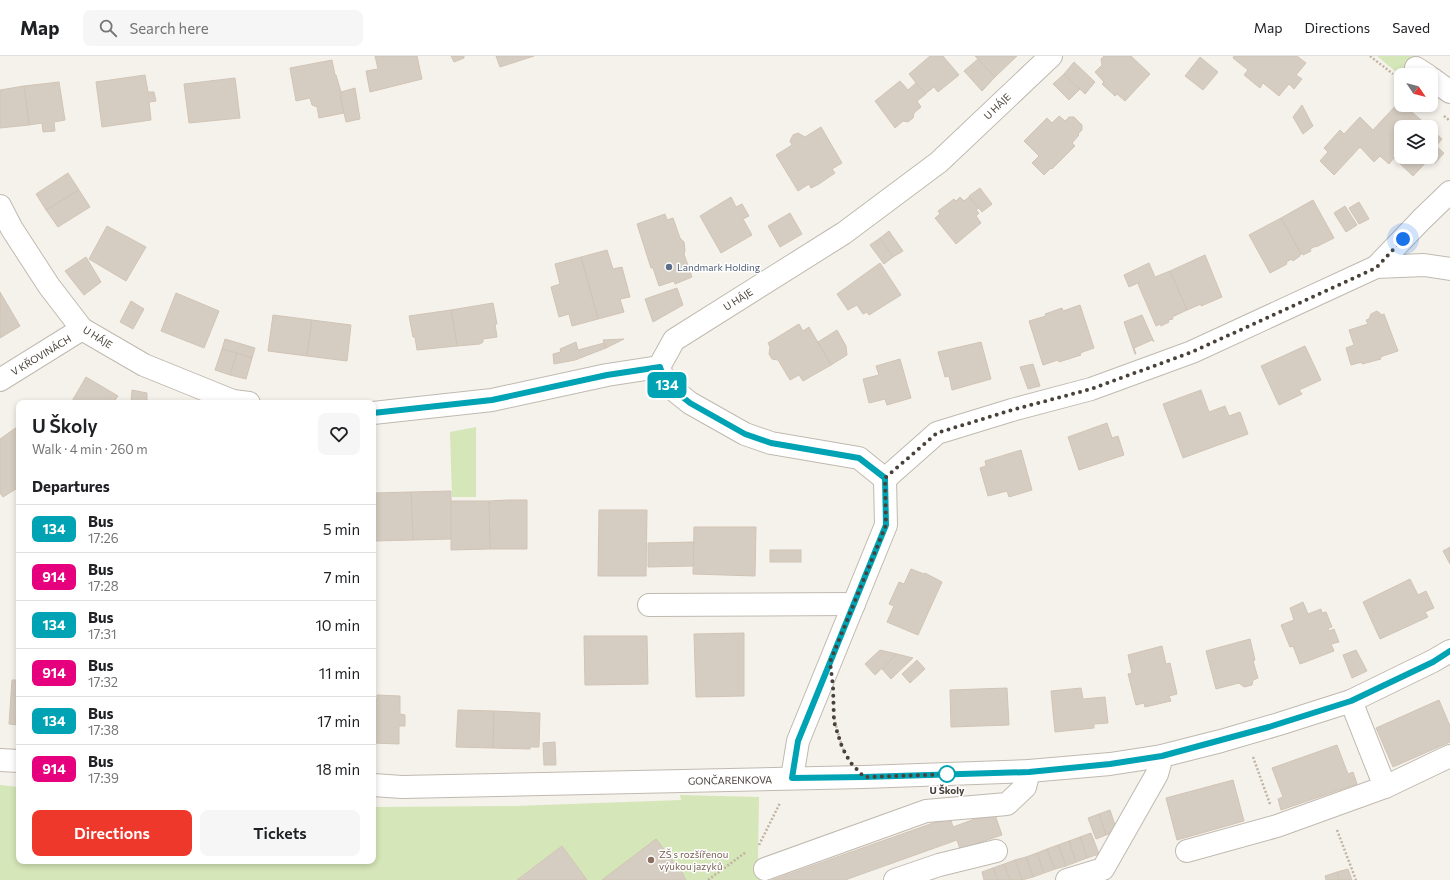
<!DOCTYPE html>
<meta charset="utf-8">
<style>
body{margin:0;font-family:Commissioner,sans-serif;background:#f6f6f6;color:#202124;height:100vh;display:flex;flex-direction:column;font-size:15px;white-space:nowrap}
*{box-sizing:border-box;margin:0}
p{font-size:13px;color:#757577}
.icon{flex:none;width:22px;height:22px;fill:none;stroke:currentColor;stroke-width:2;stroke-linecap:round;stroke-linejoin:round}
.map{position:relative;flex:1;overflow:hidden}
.drawer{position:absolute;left:16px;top:344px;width:360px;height:464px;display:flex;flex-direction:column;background:#fff;border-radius:8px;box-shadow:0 2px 6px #0003}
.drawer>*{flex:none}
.badge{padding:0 8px;border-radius:6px;font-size:14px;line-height:26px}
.needle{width:26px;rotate:125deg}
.fabs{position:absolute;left:1394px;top:12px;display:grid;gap:8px}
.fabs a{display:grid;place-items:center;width:44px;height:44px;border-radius:8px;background:#fff;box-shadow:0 2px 6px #0003;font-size:20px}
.you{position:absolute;width:20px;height:20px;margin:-10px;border:3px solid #fff;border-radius:50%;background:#1a73e8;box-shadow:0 0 0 6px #1a73e833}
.map>.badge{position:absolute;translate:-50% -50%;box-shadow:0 0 0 2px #fff}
h2{padding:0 16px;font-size:15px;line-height:36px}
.round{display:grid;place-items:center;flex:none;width:42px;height:42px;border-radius:8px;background:#f6f6f6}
.head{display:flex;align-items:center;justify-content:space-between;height:68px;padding:0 16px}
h1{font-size:19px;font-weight:600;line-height:30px}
.primary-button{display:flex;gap:8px;margin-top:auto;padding:8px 16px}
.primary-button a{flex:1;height:46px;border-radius:8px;background:#ed382b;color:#fff;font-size:16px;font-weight:600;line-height:46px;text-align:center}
.primary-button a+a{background:#f6f6f6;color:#202124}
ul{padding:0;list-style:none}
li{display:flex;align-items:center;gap:12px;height:48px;padding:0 16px;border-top:1px solid #e0e0e0}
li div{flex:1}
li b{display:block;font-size:15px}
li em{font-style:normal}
li .badge{min-width:44px;font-weight:700;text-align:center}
header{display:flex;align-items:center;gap:24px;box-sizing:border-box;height:56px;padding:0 20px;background:#fff;border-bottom:1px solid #e0e0e0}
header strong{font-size:19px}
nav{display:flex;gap:22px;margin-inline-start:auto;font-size:14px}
.search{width:280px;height:36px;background:#f6f6f6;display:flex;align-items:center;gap:10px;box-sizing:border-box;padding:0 14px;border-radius:8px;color:#757577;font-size:15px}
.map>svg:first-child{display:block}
.green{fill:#d5e6b8}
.building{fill:#d6cdc2;stroke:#d1c4b5}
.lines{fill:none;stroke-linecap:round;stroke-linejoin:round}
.minor-casing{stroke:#c0b9af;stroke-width:24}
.path{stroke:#c1b3a1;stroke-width:2.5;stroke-dasharray:2 2;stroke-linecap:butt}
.minor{stroke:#fff;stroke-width:22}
.line-casing{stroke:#fff;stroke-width:9}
.line{stroke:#00a3b4;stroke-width:6}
.walk{stroke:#49423a;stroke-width:4;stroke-dasharray:0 7.2}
.service-dot{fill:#5c6f8a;stroke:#fff;stroke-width:1.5}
.stop-dot{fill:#fff;stroke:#00a3b4;stroke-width:2}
.education-dot{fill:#8d6e63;stroke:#fff;stroke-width:1.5}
.labels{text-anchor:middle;stroke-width:3;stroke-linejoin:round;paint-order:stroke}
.street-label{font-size:10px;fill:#49423a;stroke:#fff}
.service-label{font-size:10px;fill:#4e5e75;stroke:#fff;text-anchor:start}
.stop-label{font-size:10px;font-weight:bold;fill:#49423a;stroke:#fff}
.education-label{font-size:10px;fill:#785e54;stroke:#fff;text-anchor:start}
</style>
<header>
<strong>Map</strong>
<div class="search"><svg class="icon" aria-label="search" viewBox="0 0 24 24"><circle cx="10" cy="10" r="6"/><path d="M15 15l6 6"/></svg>Search here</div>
<nav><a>Map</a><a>Directions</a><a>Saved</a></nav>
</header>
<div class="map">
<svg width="1450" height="824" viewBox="0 0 1450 824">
<rect width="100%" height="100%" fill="#f5f2ec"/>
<g class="green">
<polygon points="1377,0 1419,0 1403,19 1401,20"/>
<polygon points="476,371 476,441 452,441 450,376"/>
<polygon points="0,729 19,731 19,805 373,805 373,751 515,750 681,744 680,739 759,741 758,802 761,824 686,824 683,819 683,818 662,790 602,824 587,824 562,790 517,824 0,824"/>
</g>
<g class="building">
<polygon points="375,0 417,0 422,23 370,36 366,15 378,13"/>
<polygon points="451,0 464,0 464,2 454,6"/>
<polygon points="496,0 534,0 500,11"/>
<polygon points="930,0 943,0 959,19 938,36 934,31 925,38 909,18"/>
<polygon points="975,0 1017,0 995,21"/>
<polygon points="1104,0 1131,0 1150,18 1125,45 1117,38 1115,40 1102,28 1104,26 1095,16 1102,9 1101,3"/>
<polygon points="1234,0 1297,0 1306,7 1296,19 1302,23 1294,33 1289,28 1279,40 1263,27 1260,32 1244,19 1248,14 1233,2"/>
<polygon points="1200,1 1218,16 1203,34 1185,20"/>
<polygon points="978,3 995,21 982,35 964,15"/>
<polygon points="332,4 335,19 336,19 341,36 341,43 344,57 319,62 317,51 312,49 310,42 296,45 290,12"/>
<polygon points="1074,6 1095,26 1085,38 1064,18"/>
<polygon points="1064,18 1080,33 1069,44 1053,28"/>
<polygon points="145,19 148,36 154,36 156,45 149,46 151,64 102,71 96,26"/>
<polygon points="235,22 240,62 189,67 184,28"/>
<polygon points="900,25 908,34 916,27 926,38 917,45 921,51 914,57 913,62 908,66 903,65 895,72 875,45"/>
<polygon points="59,26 65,64 54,66 55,75 43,76 42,67 29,69 24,30"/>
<polygon points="24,30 29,69 0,72 0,34"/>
<polygon points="355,32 360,63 346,66 341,43 341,36"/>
<polygon points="1400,45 1401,49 1404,49 1429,71 1401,71 1401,101 1431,101 1431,73 1442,83 1436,90 1444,97 1435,107 1430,102 1413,120 1394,102 1389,108 1380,100 1374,106 1360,91 1334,119 1320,105 1328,96 1324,92 1340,74 1344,78 1360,61 1373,74"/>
<polygon points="1302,49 1313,70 1303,78 1293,61"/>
<polygon points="1059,60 1065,65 1069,61 1074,61 1082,69 1082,74 1078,78 1079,79 1072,87 1075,90 1052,113 1051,112 1044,119 1032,107 1039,100 1024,85 1047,62 1052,67"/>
<polygon points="821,71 842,107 832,113 835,117 819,128 811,132 809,128 798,135 776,99 792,89 790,85 793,79 798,77 805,81"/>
<polygon points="68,117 79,134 46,154 36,138"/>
<polygon points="980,132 992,148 982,156 969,140"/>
<polygon points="79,134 90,151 58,171 46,154"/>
<polygon points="731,141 736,151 742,148 749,160 743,163 752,179 721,197 700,160"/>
<polygon points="960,141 964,145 969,141 979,152 976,154 979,157 976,160 981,167 956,188 935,162 940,158 938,155 954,143 956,145"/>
<polygon points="1313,144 1334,182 1316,191 1316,190 1310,193 1311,195 1303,199 1302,197 1301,198 1281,162"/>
<polygon points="1359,146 1369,163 1359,168 1349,152"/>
<polygon points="1345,150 1357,169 1346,176 1334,157"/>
<polygon points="790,157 802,178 780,191 768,170"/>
<polygon points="665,158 667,164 673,162 680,182 684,186 685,194 684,198 692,221 675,228 674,225 659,230 653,212 651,212 637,168"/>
<polygon points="1281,162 1301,198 1300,199 1300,200 1293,205 1292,203 1286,206 1287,208 1270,217 1249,179"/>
<polygon points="107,170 146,191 126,225 89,203"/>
<polygon points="889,175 903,195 893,201 880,182"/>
<polygon points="880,182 893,201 884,208 870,189"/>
<polygon points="607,194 613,213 622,211 630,241 620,243 624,256 598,263 581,201"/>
<polygon points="1205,199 1222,241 1201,250 1201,248 1187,254 1170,215"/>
<polygon points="86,201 101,226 84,239 65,215"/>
<polygon points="581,201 598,263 572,270 569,258 559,261 551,231 560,228 555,208"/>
<polygon points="880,207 901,239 869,259 867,256 863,258 857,249 848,254 837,238"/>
<polygon points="1149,207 1155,221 1170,215 1187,254 1172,261 1173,263 1168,264 1169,266 1161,270 1160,268 1156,270 1138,228 1140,226 1129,231 1124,219"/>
<polygon points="677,232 683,249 653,266 645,243"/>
<polygon points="0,236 20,270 0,282"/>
<polygon points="176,237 219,255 204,292 161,275"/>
<polygon points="131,245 144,253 133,273 120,266"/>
<polygon points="493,247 497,268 495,268 497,281 483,283 483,286 480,288 457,290 451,254"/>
<polygon points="1080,249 1094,292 1080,297 1081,299 1059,306 1058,304 1043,309 1029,265 1046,260 1045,258 1062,252 1063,255"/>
<polygon points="451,254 457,290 417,294 415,281 413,281 409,260"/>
<polygon points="1377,255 1382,259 1384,258 1398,295 1380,301 1381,303 1362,308 1362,306 1351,309 1346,292 1354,289 1349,274 1368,268 1366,264 1369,263 1371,258"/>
<polygon points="273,259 312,264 307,300 268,295"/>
<polygon points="1142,259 1154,286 1152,284 1134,292 1136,298 1135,298 1124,266"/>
<polygon points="312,264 351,269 347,305 307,300"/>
<polygon points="799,268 803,275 809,271 831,309 803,325 799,319 790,324 778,304 772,303 769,298 770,291 768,287"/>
<polygon points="837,274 846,290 847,299 831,309 818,286"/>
<polygon points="225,283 255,292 252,302 222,293"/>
<polygon points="624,283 606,292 603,284"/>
<polygon points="576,286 578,294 604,287 606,292 575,304 554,308 553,298 561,296 560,293"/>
<polygon points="981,286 991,323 952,334 949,320 945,321 938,296"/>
<polygon points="1305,290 1321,324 1299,334 1302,338 1279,349 1261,310"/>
<polygon points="222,293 237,297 230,319 215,314"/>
<polygon points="237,297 252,302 246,323 230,319"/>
<polygon points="900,303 911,342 887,349 885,343 869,347 863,323 879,319 876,310"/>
<polygon points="1033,308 1040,330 1028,333 1020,311"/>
<polygon points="86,321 118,340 113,347 71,347"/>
<polygon points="132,334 147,337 147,347 131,347"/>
<polygon points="1201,334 1209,356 1225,350 1229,360 1240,356 1248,378 1183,402 1163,348"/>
<polygon points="1107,367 1112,382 1118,380 1124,399 1079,414 1068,381"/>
<polygon points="17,371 19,374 19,431 3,441 0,437 0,383"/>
<polygon points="1021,394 1032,434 1009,441 1007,435 988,440 980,412 986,410 985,405"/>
<polygon points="373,425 375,474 373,474"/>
<polygon points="451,435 451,483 413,484 411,436"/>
<polygon points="411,436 413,484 375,485 374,437"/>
<polygon points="509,444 527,444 527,493 490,493 489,445"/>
<polygon points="451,445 489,445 490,493 451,494"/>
<polygon points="599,454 647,454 646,520 598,520"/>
<polygon points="694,471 756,471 755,520 693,518"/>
<polygon points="694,486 693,510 648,511 648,487"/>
<polygon points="1450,491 1450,508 1443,495"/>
<rect x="770" y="494" width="31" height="12"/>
<polygon points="911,513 924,518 925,517 942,526 918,579 887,566 894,550 889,548 899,526 904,528"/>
<polygon points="1410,523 1418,539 1426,535 1434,552 1425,556 1428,561 1380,583 1363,546"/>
<polygon points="1303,546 1308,558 1321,553 1322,557 1326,556 1332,571 1328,572 1329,575 1334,573 1339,586 1331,588 1334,595 1300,608 1293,590 1290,591 1281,569 1294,564 1290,552"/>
<polygon points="744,577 744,640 696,641 694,578"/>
<polygon points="584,580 647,580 648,628 585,629"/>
<polygon points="1250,583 1255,604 1253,605 1258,622 1253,624 1252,629 1244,631 1239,627 1216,633 1206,595"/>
<polygon points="1162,590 1166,608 1170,607 1177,638 1169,640 1171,645 1145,651 1144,647 1136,649 1128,618 1132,617 1128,599"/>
<polygon points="880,594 897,598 875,619 865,608"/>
<polygon points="1356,594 1367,615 1352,622 1343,599"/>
<polygon points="897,598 913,602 891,623 882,613"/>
<polygon points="917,604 925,613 910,627 902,618"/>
<polygon points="12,624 19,624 19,669 9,668"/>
<polygon points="1007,632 1009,669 951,671 950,634"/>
<polygon points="1081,632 1083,643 1105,641 1108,667 1094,668 1094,672 1055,676 1051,635"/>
<polygon points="377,639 400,640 400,658 405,659 405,670 399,670 399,688 373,687 373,643 377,643"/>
<polygon points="1439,644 1450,670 1450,686 1393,711 1376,672"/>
<polygon points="458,654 494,655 493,692 456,691"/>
<polygon points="494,655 540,657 539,691 530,691 530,693 493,692"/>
<polygon points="555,686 556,709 544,709 543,687"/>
<polygon points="1337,689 1348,718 1353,716 1357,728 1281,754 1278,743 1283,741 1272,712"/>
<polygon points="1233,724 1244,765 1177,784 1166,742"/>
<polygon points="1110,754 1117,775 1106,779 1099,758"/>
<polygon points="994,756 1002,779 960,793 957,784 845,824 772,824 950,761 953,771"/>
<polygon points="1099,758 1106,779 1096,783 1088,762"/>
<polygon points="1091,777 1099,798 1087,802 1080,781"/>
<polygon points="1080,781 1087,802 1076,806 1069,785"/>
<polygon points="656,783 684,819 683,819 686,824 602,824"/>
<polygon points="1069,785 1076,806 1066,810 1058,789"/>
<polygon points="1058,789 1066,810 1055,813 1047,793"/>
<polygon points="562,790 587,824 517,824"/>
<polygon points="1047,793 1055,813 1044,817 1037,797"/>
<polygon points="1037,797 1044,817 1033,821 1026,801"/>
<polygon points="1026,801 1033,821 1022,824 1015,804"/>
<polygon points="1015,804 1022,824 1010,824 1004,808"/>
<polygon points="1004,808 1010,824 998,824 993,812"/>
<polygon points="993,812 998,824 984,824 982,816"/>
<polygon points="1348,813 1352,824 1339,824 1337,816"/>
<polygon points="1337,816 1339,824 1326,824 1325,820"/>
</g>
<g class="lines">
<g class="minor-casing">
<g id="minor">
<polyline points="1416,12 1427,19"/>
<polyline points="1431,22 1450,36"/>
<polyline points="0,150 12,173 49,230 82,273 144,309 233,345 249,347"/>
<polyline points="1376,211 1421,164 1450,136"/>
<polyline points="659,311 674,284 844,177 939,106 1051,0"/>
<polyline points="659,311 665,327 690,347 745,378 771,387 859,402 885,423"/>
<polyline points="0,324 82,273"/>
<polyline points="373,357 492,344 607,319 659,311"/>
<polyline points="885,423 937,377 1012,354 1091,333 1192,296 1376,211 1424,209 1450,213"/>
<polyline points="649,549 854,548"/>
<polyline points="0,704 19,705"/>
<polyline points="792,722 798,685 886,469 885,423"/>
<polyline points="373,729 402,731 864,721 1029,715 1110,708 1162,700 1221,685 1279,668 1351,645 1433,605 1450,595"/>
<polyline points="1385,731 1450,700"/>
<polyline points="1187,795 1277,770 1385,731 1351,645"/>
<polyline points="765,813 926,755 1007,748 1025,731 1029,715"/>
<polyline points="895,824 939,809 996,795"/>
<polyline points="1067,824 1103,813 1157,718 1162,700"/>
</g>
</g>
<g class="path">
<polyline points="1370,0 1393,18"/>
<polyline points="1444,60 1450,65"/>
<polyline points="834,662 842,691 845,697"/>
<polyline points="1253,701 1270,748"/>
<polyline points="1337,774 1356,824"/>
<polyline points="759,789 780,747"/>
<polyline points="708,824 746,796"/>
</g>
<use href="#minor" class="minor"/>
</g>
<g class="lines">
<g class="line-casing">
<polyline id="line" points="373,357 492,344 607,319 660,311 665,327 690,347 745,378 771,387 859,402 885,422 886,469 798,685 792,722 864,721 1029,716 1110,708 1162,700 1269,671 1351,645 1433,606 1450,595"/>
</g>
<use href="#line" class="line"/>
<polyline class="walk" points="947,718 954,718 864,721 850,706 842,691 834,666 833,630 830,606 886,469 885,422 937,377 1012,354 1091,333 1192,296 1376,212 1403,183"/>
</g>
<circle class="service-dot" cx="669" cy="211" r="4"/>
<circle class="stop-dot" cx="947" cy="718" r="8"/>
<circle class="education-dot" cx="651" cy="804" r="4"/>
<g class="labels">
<g class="street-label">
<text transform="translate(997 50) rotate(-44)" y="4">U HÁJE</text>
<text transform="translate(738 243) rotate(-32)" y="4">U HÁJE</text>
<text transform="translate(98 281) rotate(32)" y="4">U HÁJE</text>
<text transform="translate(41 299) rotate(-31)" y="4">V KŘOVINÁCH</text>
<text transform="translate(730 724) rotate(-1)" y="4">GONČARENKOVA</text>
</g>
<g class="service-label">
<text x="677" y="215">Landmark Holding</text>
</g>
<g class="stop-label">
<text x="947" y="738">U Školy</text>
</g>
<g class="education-label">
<text x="659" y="802">ZŠ s rozšířenou<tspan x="659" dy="12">výukou jazyků</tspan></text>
</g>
</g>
</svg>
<div class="fabs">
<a><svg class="needle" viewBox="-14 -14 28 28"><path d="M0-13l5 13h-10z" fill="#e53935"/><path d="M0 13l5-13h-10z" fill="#757577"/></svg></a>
<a><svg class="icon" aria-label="layers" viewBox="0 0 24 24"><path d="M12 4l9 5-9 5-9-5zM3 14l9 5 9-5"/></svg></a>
</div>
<div class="you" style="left:1403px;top:183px"></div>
<b class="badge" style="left:667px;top:329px;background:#00a3b4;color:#fff">134</b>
<section class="drawer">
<div class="head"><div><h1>U Školy</h1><p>Walk · 4 min · 260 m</p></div><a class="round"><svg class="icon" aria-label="heart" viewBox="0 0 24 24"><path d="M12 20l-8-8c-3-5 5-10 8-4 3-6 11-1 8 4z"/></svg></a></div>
<h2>Departures</h2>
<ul>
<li><span class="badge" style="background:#00a3b4;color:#fff">134</span><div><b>Bus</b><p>17:26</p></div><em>5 min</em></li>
<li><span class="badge" style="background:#e6007e;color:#fff">914</span><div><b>Bus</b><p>17:28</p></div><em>7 min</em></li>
<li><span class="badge" style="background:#00a3b4;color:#fff">134</span><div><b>Bus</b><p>17:31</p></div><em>10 min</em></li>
<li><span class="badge" style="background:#e6007e;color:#fff">914</span><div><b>Bus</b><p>17:32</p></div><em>11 min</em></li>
<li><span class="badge" style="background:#00a3b4;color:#fff">134</span><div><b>Bus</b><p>17:38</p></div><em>17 min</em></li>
<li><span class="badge" style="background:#e6007e;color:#fff">914</span><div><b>Bus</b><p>17:39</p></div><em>18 min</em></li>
</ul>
<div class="primary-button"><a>Directions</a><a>Tickets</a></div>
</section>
</div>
